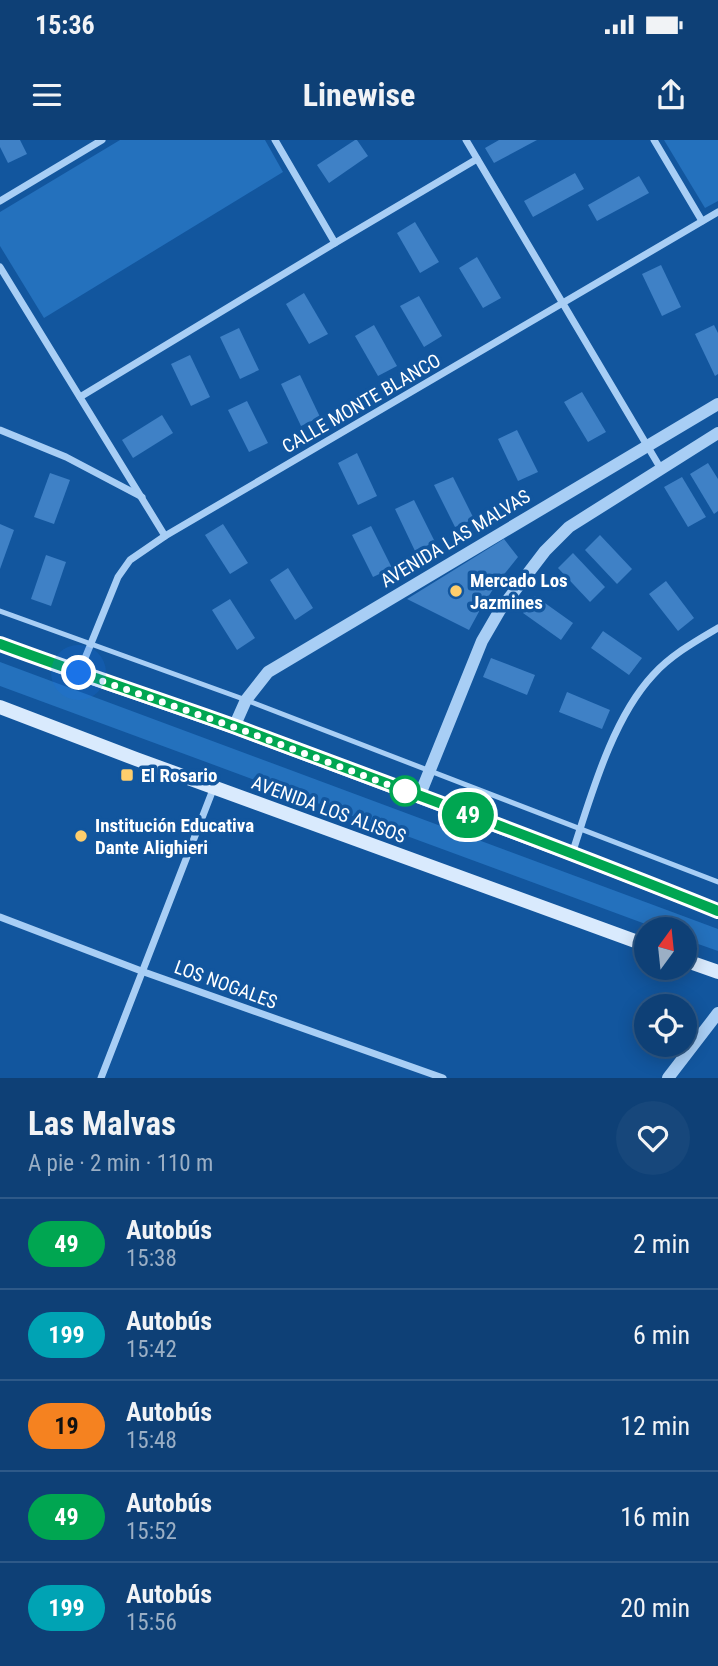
<!DOCTYPE html>
<html lang="es">
<meta charset="utf-8">
<style>
body{margin:0;font-family:"Roboto Condensed",sans-serif;background:#17477b;color:#f1f3f6;height:100vh;display:flex;flex-direction:column;font-size:26px;white-space:nowrap}
*{box-sizing:border-box;margin:0}
p{font-size:23px;color:#9bafc5}
.icon{flex:none;width:38px;height:38px;fill:none;stroke:currentColor;stroke-width:2;stroke-linecap:round;stroke-linejoin:round}
.map{position:relative;height:938px;overflow:hidden}
.details{display:flex;flex-direction:column;background:#0e4076;flex:1}
.details>*{flex:none}
.badge{padding:0 14px;border-radius:23px;font-size:24px;line-height:46px}
.needle{width:46px;rotate:15deg}
.tools{position:absolute;left:634px;top:777px;display:grid;gap:14px}
.tools a{display:grid;place-items:center;width:63px;height:63px;border-radius:50%;background:#0e4076;box-shadow:0 4px 18px #0003,0 0 0 2px #2e5988;font-size:35px}
.you{position:absolute;width:35px;height:35px;margin:-18px;border:5px solid #fff;border-radius:50%;background:#1a73e8;box-shadow:0 0 0 10px #1a73e833}
.map>.badge{position:absolute;translate:-50% -50%;box-shadow:0 0 0 4px #fff}
.round{display:grid;place-items:center;flex:none;width:74px;height:74px;border-radius:37px;background:#17477b}
.summary{display:flex;align-items:center;justify-content:space-between;height:119px;padding:0 28px}
h1{font-size:33px;font-weight:700;line-height:52px}
ul{padding:0;list-style:none}
li{display:flex;align-items:center;gap:21px;height:91px;padding:0 28px;border-top:2px solid #2e5988}
li div{flex:1}
li b{display:block;font-size:26px}
li em{font-style:normal}
li .badge{min-width:77px;font-weight:700;text-align:center}
.status{display:flex;justify-content:space-between;align-items:center;height:49px;padding:0 35px;background:#0e4076;direction:ltr}
.status svg{height:19px;fill:currentColor}
header{display:flex;justify-content:space-between;align-items:center;height:91px;padding:0 28px;background:#0e4076;font-size:32px;font-weight:700}
.map>svg:first-child{display:block}
.green{fill:#2471bd}
.building{fill:#3f81c6}
.lines{fill:none;stroke-linecap:round;stroke-linejoin:round}
.service{stroke:#a8cef5;stroke-width:5}
.minor{stroke:#a8cef5;stroke-width:7}
.tertiary{stroke:#a8cef5;stroke-width:12}
.secondary{stroke:#d9eafd;stroke-width:14}
.line-casing{stroke:#fff;stroke-width:16}
.line{stroke:#00a651;stroke-width:10}
.walk{stroke:#fff;stroke-width:7;stroke-dasharray:0 12.6}
.poi-dot{fill:#ffce6c;stroke:#12569e;stroke-width:2.5}
.stop-dot{fill:#fff;stroke:#00a651;stroke-width:3.5}
.labels{text-anchor:middle;stroke-width:7;stroke-linejoin:round;paint-order:stroke}
.street-label{font-size:19px;fill:#fff;stroke:#12569e}
.poi-label{font-size:19px;font-weight:bold;fill:#fff;stroke:#12569e;text-anchor:start}
</style>
<div class="status"><b>15:36</b><svg viewBox="0 0 49 12"><path d="M0 12V9h3v3zM5 12V6h3v6zM10 12V3h3v9zM15 12V0h3v12zM26 1h20v11H26zM47 4h2v5h-2z"/></svg></div>
<header><svg class="icon" aria-label="menu" viewBox="0 0 24 24"><path d="M4 6h16M4 12h16M4 18h16"/></svg>Linewise<svg class="icon" aria-label="share" viewBox="0 0 24 24"><path d="M12 15V3M7 8l5-5 5 5M5 13v7h14v-7"/></svg></header>
<div class="map">
<svg width="718" height="938" viewBox="0 0 718 938">
<rect width="100%" height="100%" fill="#12569e"/>
<g class="green">
<polygon points="120,0 265,0 283,32 44,178 0,106 0,72"/>
<polygon points="664,0 718,0 718,61 705,68"/>
<polygon points="0,522 718,789 718,811 684,799 684,789 659,789 0,546"/>
</g>
<g class="building">
<polygon points="0,0 20,0 27,14 8,23 0,7"/>
<polygon points="355,0 357,0 368,16 329,43 317,25"/>
<polygon points="499,0 537,0 494,23 485,8"/>
<polygon points="575,33 584,49 533,77 524,61"/>
<polygon points="639,36 649,53 597,81 588,65"/>
<polygon points="415,82 439,122 420,133 397,93"/>
<polygon points="477,117 501,158 483,168 459,128"/>
<polygon points="661,125 681,167 662,176 642,134"/>
<polygon points="304,153 328,194 309,204 286,164"/>
<polygon points="419,156 442,196 424,207 400,166"/>
<polygon points="374,185 397,226 378,236 355,196"/>
<polygon points="714,185 718,193 718,234 715,236 695,194"/>
<polygon points="239,188 259,230 240,239 220,197"/>
<polygon points="190,215 210,257 191,266 171,224"/>
<polygon points="300,235 320,277 301,286 281,244"/>
<polygon points="582,252 606,292 588,302 564,262"/>
<polygon points="247,261 268,303 249,312 228,270"/>
<polygon points="162,275 173,293 133,318 122,300"/>
<polygon points="517,290 538,332 518,341 498,299"/>
<polygon points="357,313 377,356 358,365 338,323"/>
<polygon points="708,323 718,339 718,371 714,374 690,334"/>
<polygon points="50,333 70,340 54,384 34,377"/>
<polygon points="453,337 474,379 455,387 434,345"/>
<polygon points="682,337 706,377 688,387 664,347"/>
<polygon points="414,360 435,402 415,411 395,369"/>
<polygon points="0,384 14,390 0,429"/>
<polygon points="223,384 248,423 230,434 205,395"/>
<polygon points="371,386 392,428 373,437 352,395"/>
<polygon points="600,395 632,429 617,444 585,410"/>
<polygon points="504,399 518,417 497,443 481,468 469,490 407,459"/>
<polygon points="573,413 605,447 590,462 558,428"/>
<polygon points="46,415 66,422 51,466 31,459"/>
<polygon points="288,428 313,468 295,480 270,440"/>
<polygon points="666,441 694,478 678,491 649,454"/>
<polygon points="535,456 573,483 561,500 523,473"/>
<polygon points="230,459 255,498 237,510 212,470"/>
<polygon points="603,491 642,518 629,535 591,508"/>
<polygon points="491,518 535,535 527,555 483,537"/>
<polygon points="567,552 610,570 602,589 559,572"/>
</g>
<g class="lines">
<polyline class="service" points="0,471 246,560 718,742"/>
<g class="minor">
<polyline points="275,0 335,103"/>
<polyline points="466,0 661,329"/>
<polyline points="654,0 702,81"/>
<polyline points="0,61 102,0"/>
<polyline points="0,127 165,396"/>
<polyline points="80,257 335,103 477,19"/>
<polyline points="0,290 66,317 142,357"/>
<polyline points="79,533 118,437 130,420 165,396 718,72"/>
<path d="M572 714C591 656 612 579 653 535 671 515 696 501 718 488"/>
<polyline points="0,777 144,832 443,938"/>
<polyline points="101,938 214,647"/>
</g>
<g class="tertiary">
<polyline points="234,587 246,560 268,532 718,264"/>
<polyline points="419,657 482,501 500,470 545,411 569,387 718,293"/>
<polyline points="668,938 718,873"/>
</g>
<g class="secondary">
<polyline points="0,504 78,533 234,587 572,714 718,771"/>
<polyline points="0,567 136,619 646,805"/>
<polyline points="684,820 718,832"/>
</g>
</g>
<g class="lines">
<g class="line-casing">
<path id="line" d="M0 504C78 533 158 559 236 587 397 647 559 707 718 771"/>
</g>
<use href="#line" class="line"/>
<polyline class="walk" points="79,533 234,587 405,651"/>
</g>
<g class="poi-dot">
<circle cx="456" cy="451" r="7"/>
<rect x="120" y="628" width="14" height="14" rx="3.5"/>
<circle cx="81" cy="696" r="7"/>
</g>
<circle class="stop-dot" cx="405" cy="651" r="14"/>
<g class="labels">
<g class="street-label">
<text transform="translate(361 263) rotate(-30)" y="7">CALLE MONTE BLANCO</text>
<text transform="translate(455 398) rotate(-31)" y="7">AVENIDA LAS MALVAS</text>
<text transform="translate(329 669) rotate(20)" y="7">AVENIDA LOS ALISOS</text>
<text transform="translate(226 844) rotate(20)" y="7">LOS NOGALES</text>
</g>
<g class="poi-label">
<text x="470" y="447">Mercado Los<tspan x="470" dy="22">Jazmines</tspan></text>
<text x="141" y="642">El Rosario</text>
<text x="95" y="692">Institución Educativa<tspan x="95" dy="22">Dante Alighieri</tspan></text>
</g>
</g>
</svg>
<div class="tools">
<a><svg class="needle" viewBox="-14 -14 28 28"><path d="M0-13l5 13h-10z" fill="#e53935"/><path d="M0 13l5-13h-10z" fill="#9bafc5"/></svg></a>
<a><svg class="icon" aria-label="locate" viewBox="0 0 24 24"><circle cx="12" cy="12" r="6"/><path d="M12 2v4M12 18v4M2 12h4M18 12h4"/></svg></a>
</div>
<div class="you" style="left:79px;top:533px"></div>
<b class="badge" style="left:468px;top:675px;background:#00a651;color:#fff">49</b>
</div>
<section class="details">
<div class="summary"><div><h1>Las Malvas</h1><p>A pie · 2 min · 110 m</p></div><a class="round"><svg class="icon" aria-label="heart" viewBox="0 0 24 24"><path d="M12 20l-8-8c-3-5 5-10 8-4 3-6 11-1 8 4z"/></svg></a></div>
<ul>
<li><span class="badge" style="background:#00a651;color:#fff">49</span><div><b>Autobús</b><p>15:38</p></div><em>2 min</em></li>
<li><span class="badge" style="background:#00a3b4;color:#fff">199</span><div><b>Autobús</b><p>15:42</p></div><em>6 min</em></li>
<li><span class="badge" style="background:#f58220;color:#111">19</span><div><b>Autobús</b><p>15:48</p></div><em>12 min</em></li>
<li><span class="badge" style="background:#00a651;color:#fff">49</span><div><b>Autobús</b><p>15:52</p></div><em>16 min</em></li>
<li><span class="badge" style="background:#00a3b4;color:#fff">199</span><div><b>Autobús</b><p>15:56</p></div><em>20 min</em></li>
</ul>
</section>
